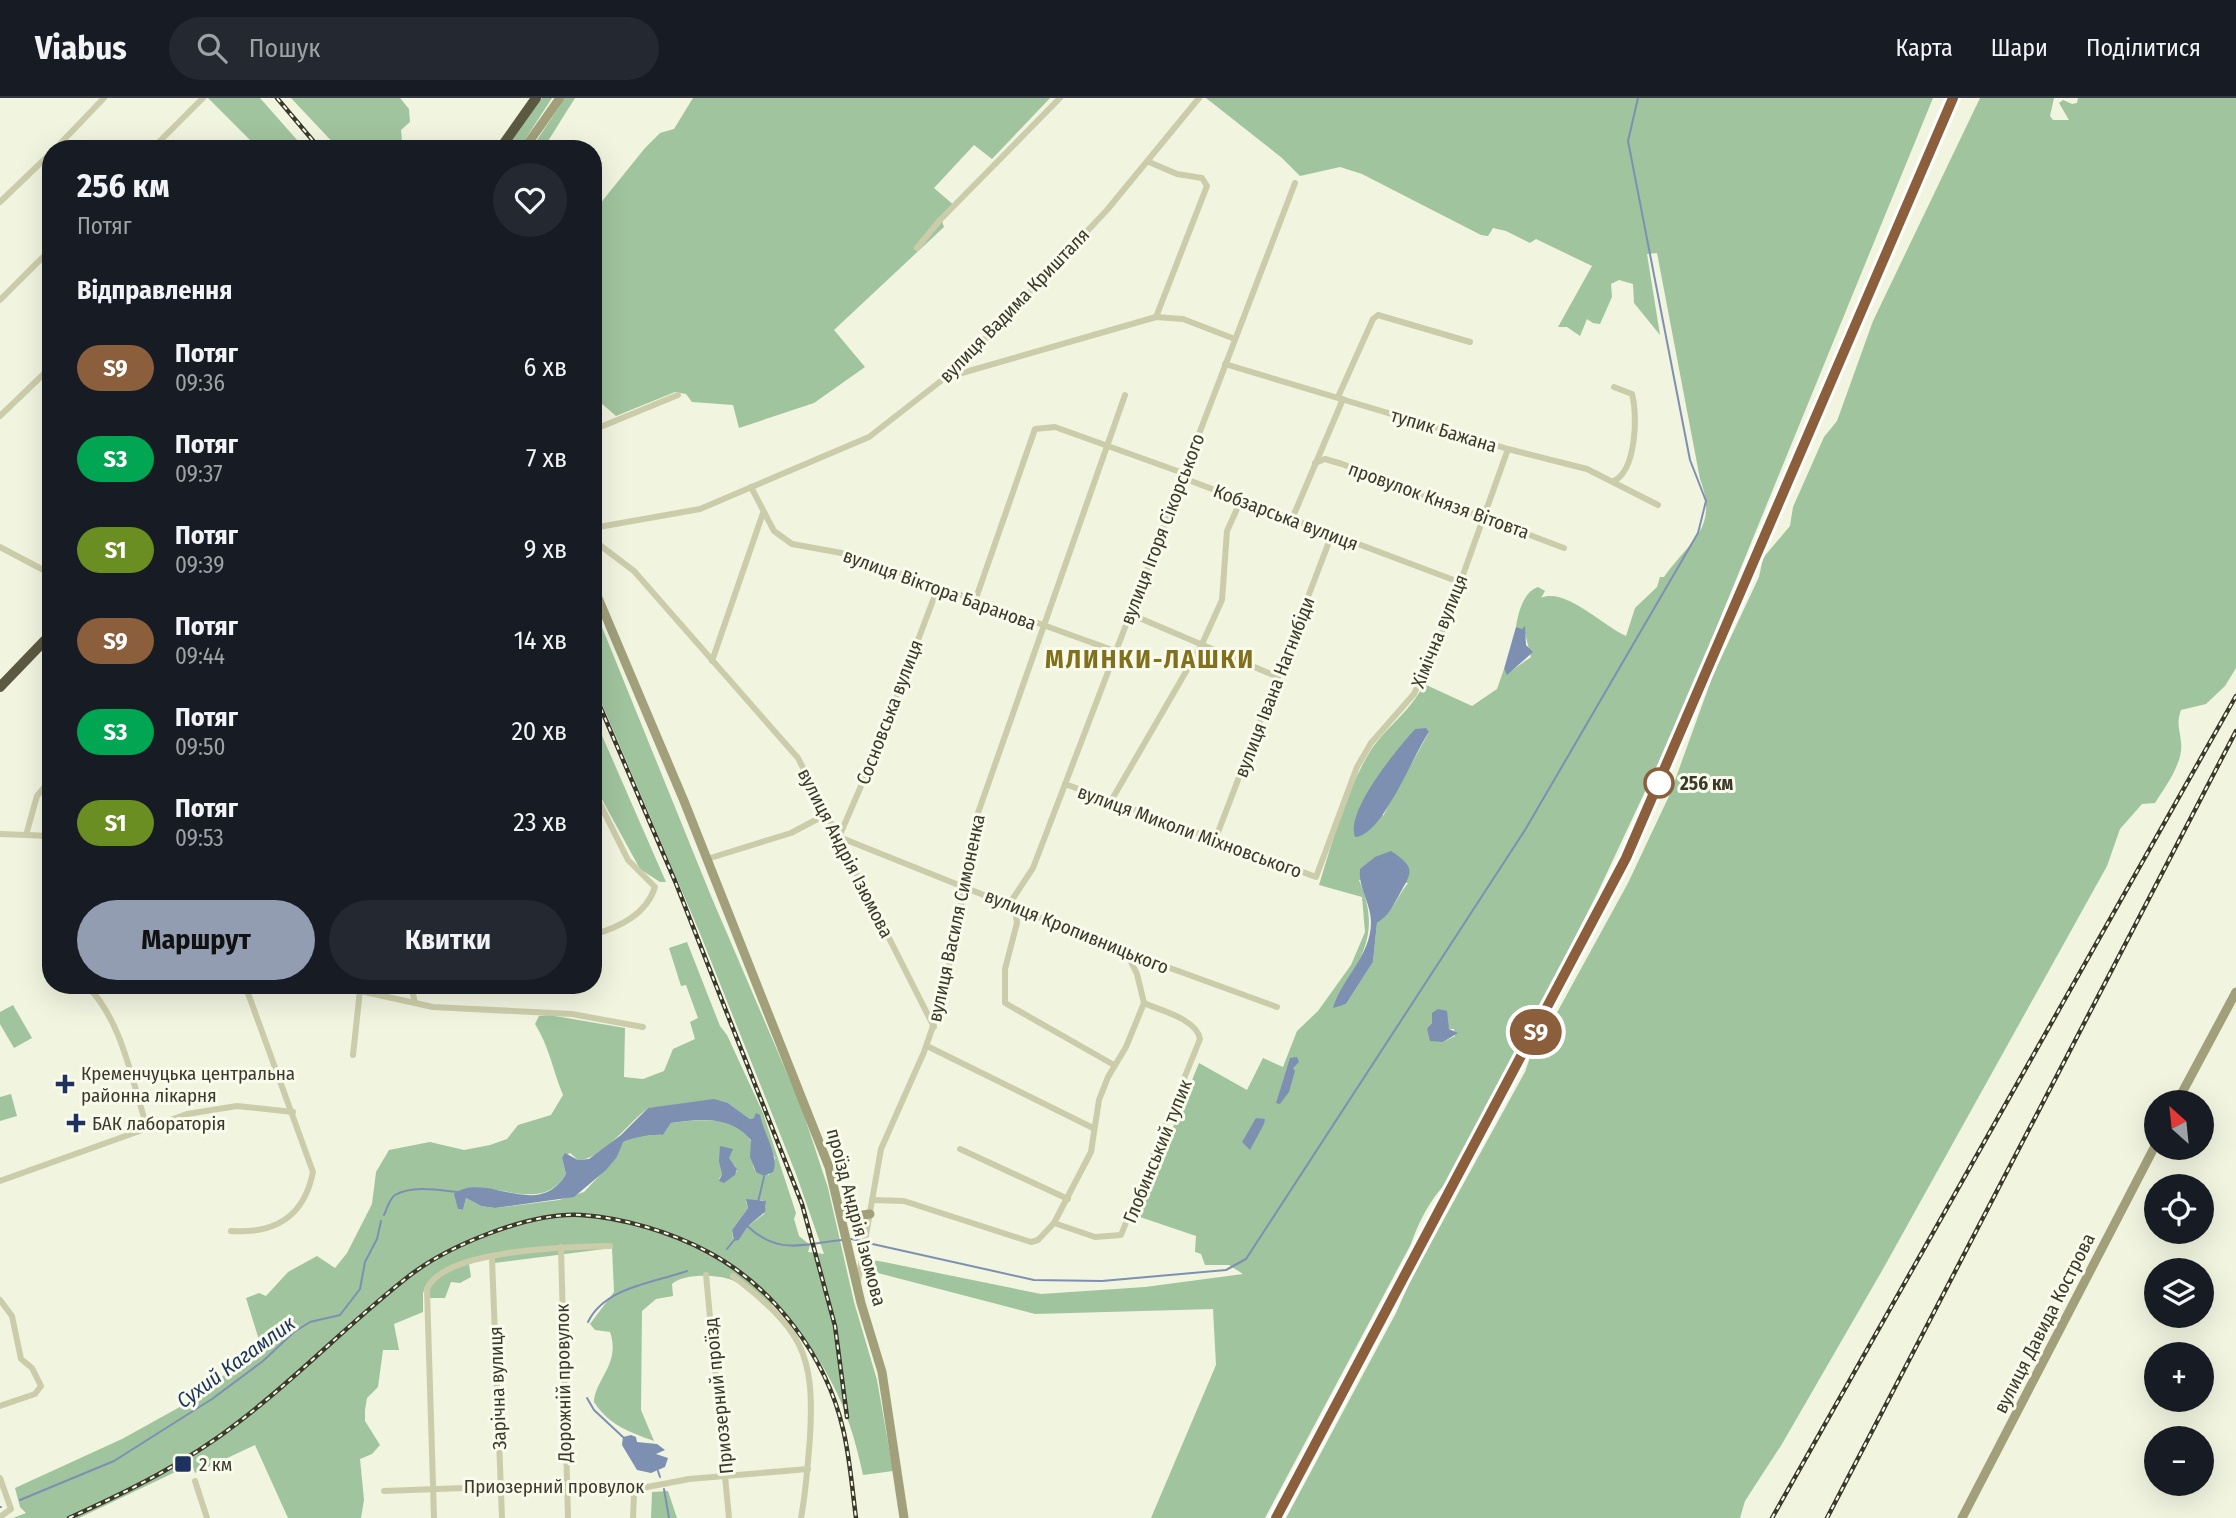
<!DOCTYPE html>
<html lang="uk">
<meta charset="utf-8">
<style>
body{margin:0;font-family:"Fira Sans Condensed",sans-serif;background:#242831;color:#f1f3f6;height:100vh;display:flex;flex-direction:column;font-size:26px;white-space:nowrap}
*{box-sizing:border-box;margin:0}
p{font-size:23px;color:#9ea1a6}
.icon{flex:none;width:38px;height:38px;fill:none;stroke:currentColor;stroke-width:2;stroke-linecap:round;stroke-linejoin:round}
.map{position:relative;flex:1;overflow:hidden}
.panel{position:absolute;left:42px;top:42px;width:560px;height:854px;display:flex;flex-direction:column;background:#171b24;border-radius:28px;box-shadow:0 7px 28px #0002}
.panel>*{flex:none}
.badge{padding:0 14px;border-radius:23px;font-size:24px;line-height:46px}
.needle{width:46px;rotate:333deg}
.tools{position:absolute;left:2144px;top:992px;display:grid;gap:14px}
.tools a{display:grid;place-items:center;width:70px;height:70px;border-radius:50%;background:#171b24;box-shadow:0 7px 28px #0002;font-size:35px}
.map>.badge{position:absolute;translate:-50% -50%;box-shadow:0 0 0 4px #fff}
h2{padding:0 35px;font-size:26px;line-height:63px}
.round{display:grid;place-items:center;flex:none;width:74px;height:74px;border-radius:37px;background:#242831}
.overview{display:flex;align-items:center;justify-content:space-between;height:119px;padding:0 35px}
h1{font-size:33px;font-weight:700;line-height:52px}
.primary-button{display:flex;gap:14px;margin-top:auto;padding:14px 35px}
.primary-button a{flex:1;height:80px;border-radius:42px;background:#929db2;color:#111;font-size:28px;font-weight:700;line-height:80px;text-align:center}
.primary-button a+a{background:#242831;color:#f1f3f6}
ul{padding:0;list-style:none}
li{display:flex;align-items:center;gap:21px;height:91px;padding:0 35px}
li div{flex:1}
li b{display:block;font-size:26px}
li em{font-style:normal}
li .badge{min-width:77px;font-weight:700;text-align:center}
header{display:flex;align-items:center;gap:42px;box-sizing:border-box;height:98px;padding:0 35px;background:#171b24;border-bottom:2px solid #363941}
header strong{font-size:33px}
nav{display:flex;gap:38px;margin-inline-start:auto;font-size:24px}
.search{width:490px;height:63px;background:#242831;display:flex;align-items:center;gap:18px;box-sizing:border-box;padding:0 24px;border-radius:38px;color:#9ea1a6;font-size:26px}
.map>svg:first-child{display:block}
.green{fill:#a0c49e;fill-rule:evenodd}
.water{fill:#7d90b2}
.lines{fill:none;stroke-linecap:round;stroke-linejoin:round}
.stream{stroke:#7d90b2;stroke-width:2}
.street{stroke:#cbcdaa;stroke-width:6}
.secondary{stroke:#a1a07b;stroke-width:9}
.highway{stroke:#5b5941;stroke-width:10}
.rail-casing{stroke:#3a392a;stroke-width:4.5}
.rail{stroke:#f9fbec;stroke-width:2;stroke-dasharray:5;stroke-linecap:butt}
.line-casing{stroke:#fff;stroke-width:16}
.line{stroke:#8b5e3c;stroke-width:10}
.stop-dot{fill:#fff;stroke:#8b5e3c;stroke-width:3.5}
.poi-dot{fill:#1d335e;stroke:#f9fbec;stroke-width:2.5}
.labels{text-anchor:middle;stroke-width:6;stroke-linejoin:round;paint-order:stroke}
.street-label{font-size:19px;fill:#3a392a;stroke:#f9fbec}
.stop-label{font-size:19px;font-weight:bold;fill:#3a392a;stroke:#f9fbec;text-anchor:start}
.poi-label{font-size:19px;fill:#3a392a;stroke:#f9fbec;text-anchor:start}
.water-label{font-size:21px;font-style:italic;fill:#1d335e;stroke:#f9fbec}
.district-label{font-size:26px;font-weight:bold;letter-spacing:2px;fill:#81701e;stroke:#f9fbec}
</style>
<header>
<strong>Viabus</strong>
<div class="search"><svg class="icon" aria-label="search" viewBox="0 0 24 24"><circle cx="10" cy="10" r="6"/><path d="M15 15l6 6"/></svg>Пошук</div>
<nav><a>Карта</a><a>Шари</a><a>Поділитися</a></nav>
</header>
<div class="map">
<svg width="2236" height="1420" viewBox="0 0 2236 1420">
<rect width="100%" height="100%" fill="#f1f4df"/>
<g class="green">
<polygon points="208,0 260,0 305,51 259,51"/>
<polygon points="291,0 400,0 409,11 410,24 401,32 402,43 398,51 339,51"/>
<polygon points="542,0 552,0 519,51 506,51"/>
<polygon points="565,0 575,0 543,51 531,51"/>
<polygon points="693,0 1050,0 992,61 974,47 934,90 956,109 942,123 944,129 834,232 865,269 814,305 739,330 733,307 692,304 686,296 675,294 616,318 593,298 593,121 603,102 645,50 660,35 674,31"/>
<path d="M1206 0H1933L1679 621 1597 796 1453 1079C1433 1095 1419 1123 1411 1146L1265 1420H1151L1216 1267 1213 1211 1035 1216 874 1174 869 1165 872 1162 884 1164 1041 1196 1145 1189 1243 1176 1229 1167H1205L1201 1156 1195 1154 1196 1138 1137 1118 1199 965 1247 992 1263 960 1283 969 1297 933 1318 913 1351 867 1365 834 1362 799 1319 787C1333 743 1346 692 1371 652 1387 628 1411 613 1424 586L1472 608 1497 591 1504 571 1507 576 1531 559 1525 535 1516 529C1518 516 1523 494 1538 489L1545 493 1541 500C1565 489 1603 528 1626 538L1635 510 1657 489 1660 479H1664C1690 442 1719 431 1700 381L1657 155 1647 156 1660 237 1634 205 1633 186 1619 182 1611 186 1612 199 1600 226 1593 225 1587 221 1580 238 1567 229H1558L1592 168 1536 141 1530 145 1506 133 1493 130 1488 138 1481 137 1362 76 1340 69 1300 78 1282 60ZM1415 631 1429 634 1383 718 1376 681ZM1359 782 1408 785C1395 802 1394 812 1377 825L1373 864 1346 906 1341 907C1358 856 1383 839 1359 782ZM1432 925 1446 926 1449 931H1454L1455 938 1443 944 1427 930Z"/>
<path d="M1980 0H2054L2050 18 2053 22H2069L2059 5 2063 2 2072 6 2077 5 2078 0H2236V570L2225 588 2206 606 2181 612C2176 626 2180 631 2181 644 2184 664 2165 689 2155 705L2142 706 2120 731 2107 768 1883 1171 1782 1346 1745 1403 1740 1420H1286L1396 1215 1412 1179 1525 974 1534 948 1549 937 1554 920 1628 785 1670 696 1713 577 1759 479 1763 460 1790 428 1793 409 1824 339 1837 323 1873 223Z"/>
<path d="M593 507 711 798 801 1008 828 1090 854 1204 877 1282 893 1373 863 1377C848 1304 824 1261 776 1205L766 1209C757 1201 747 1189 736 1184 722 1176 684 1175 672 1186L673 1198 656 1201 642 1213 641 1312 654 1343C629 1334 609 1327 594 1304 595 1281 621 1266 610 1234L595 1232 590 1226 614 1194 612 1150 494 1165V1158L469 1166 471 1179 460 1185 451 1184 445 1200H430L427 1185 423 1195V1214L394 1226 399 1252H383L378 1289 367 1300 365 1312V1323L380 1347 372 1356 360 1361 364 1402 361 1420H288L255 1347 195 1375 192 1366 79 1420H13L26 1415 20 1409 15 1390 122 1341 178 1310 259 1252 260 1245 246 1200 259 1195 266 1198 288 1174 317 1158 335 1170 347 1155 372 1106 376 1074 389 1052 430 1044 464 1052 490 1047 507 1041 518 1027 551 1017 563 997C553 973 549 948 535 926L539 918 549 917 625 930 624 979 643 981 664 973 673 951 695 941 690 924 698 920 686 887 681 888 669 850 687 844 720 928 727 937 763 1015 796 1115 794 1121 799 1138 810 1147 808 1154 824 1156 796 1076 699 833 593 585ZM728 1005 750 1021 755 1020 775 1060 769 1077 756 1074C749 1063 755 1051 750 1041 737 1016 692 1022 671 1025L663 1037C653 1036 632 1040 622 1044L617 1059 584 1094 559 1102 495 1110 481 1108 466 1100 463 1112 458 1111V1103C466 1099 481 1090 489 1091 517 1094 548 1107 566 1076L562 1060 570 1055 578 1062C601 1063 630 1023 648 1010ZM720 1050 736 1069 737 1073 732 1079 719 1081 722 1076ZM763 1102 766 1106 764 1116 748 1128 739 1142 733 1141 732 1132 748 1110 746 1103Z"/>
<polygon points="593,617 666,784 660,784 640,771 593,685"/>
<polygon points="13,907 32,940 14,950 0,926 0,914"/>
<polygon points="11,996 17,1018 0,1023 0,999"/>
<polygon points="668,1393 677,1420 651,1420 652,1394"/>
</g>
<g class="water">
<polygon points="1525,528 1526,547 1533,554 1507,577 1504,571 1516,529 1522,531"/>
<path d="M1426 630 1429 634C1414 655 1382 739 1355 739 1345 713 1398 650 1415 631Z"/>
<path d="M1391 753C1419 771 1410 776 1398 799 1391 811 1389 817 1377 825L1373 864 1346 906 1333 910C1342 880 1371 858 1371 824 1371 805 1358 790 1360 771L1375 759Z"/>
<polygon points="1438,911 1447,913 1449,931 1458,935 1443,944 1430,943 1427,930 1432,925 1432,915"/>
<polygon points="1297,959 1299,964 1293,970 1295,973 1289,994 1280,1006 1276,1005 1290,960"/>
<path d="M714 1001 728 1005 750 1021 754 1020 756 1015 760 1017C763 1034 780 1059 773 1074L764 1078 756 1074 750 1059 751 1042C730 1017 699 1021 671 1025L663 1037C653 1036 632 1040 623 1044L617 1059 606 1072 574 1099 495 1110 481 1108 466 1100 463 1112 458 1111 454 1096C485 1072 538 1124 566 1076L562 1060 565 1055 578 1062 589 1061 621 1037 648 1010Z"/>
<polygon points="1256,1020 1265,1021 1264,1026 1250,1052 1242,1044"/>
<polygon points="720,1048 733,1051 729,1060 737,1071 735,1077 724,1085 719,1083 722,1076 719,1063"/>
<polygon points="746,1101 766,1103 765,1114 748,1128 739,1142 734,1143 732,1132 748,1110"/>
<polygon points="631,1337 636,1339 637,1344 657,1346 665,1352 656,1356 668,1360 665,1369 651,1375 637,1372 622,1347 623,1339"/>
</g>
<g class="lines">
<g class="stream">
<polyline points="758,1104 764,1079"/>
<path d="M384 1117C387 1111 389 1101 395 1097 412 1087 439 1092 457 1094"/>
<path d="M746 1127C779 1158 802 1146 842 1142"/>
<polyline points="851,1141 862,1143"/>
<polyline points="868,1145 1034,1182 1102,1183 1226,1172 1246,1161 1525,732 1698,435 1706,403 1690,362 1628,43 1638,0"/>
<polyline points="727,1151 735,1141"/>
<path d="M588 1224C605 1189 653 1185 687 1173"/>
<polyline points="587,1300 594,1312 624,1340"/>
<polyline points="658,1373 660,1379"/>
<polyline points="664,1391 669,1420"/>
<polyline points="20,1402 114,1363 212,1301 263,1263 294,1234 310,1224 340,1217 360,1191 365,1164 377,1141 381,1123"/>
<polyline points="0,1409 1,1409"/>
</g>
<g class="street">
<polyline points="55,51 104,0"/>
<polyline points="152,51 203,0"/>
<polyline points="1149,64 1177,76 1202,80 1207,88 1156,219"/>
<polyline points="0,104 51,55"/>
<polyline points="917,150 940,122 1060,0"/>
<polyline points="0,202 51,151"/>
<polyline points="1225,266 1508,351 1587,371 1658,407"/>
<polyline points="948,279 1156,219 1183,221 1235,241"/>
<polyline points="1338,299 1373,221 1378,217 1470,244"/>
<polyline points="0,318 51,269"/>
<polyline points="593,332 678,297"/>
<polyline points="1315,365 1325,361 1342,366 1564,450"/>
<path d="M1614 383C1636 372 1638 318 1632 296L1614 289"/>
<polyline points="751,389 774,433 792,446 847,456 1115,553"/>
<polyline points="1292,421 1343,301"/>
<polyline points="593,430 700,411 869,339 946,279 993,233 1107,112 1199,0"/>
<polyline points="593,442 634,473 798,660 934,929"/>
<polyline points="0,449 51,476"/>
<polyline points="938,489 877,651 839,739 1126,854 1277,909"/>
<polyline points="975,503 1035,331 1055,329 1183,375 1191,383 1459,484"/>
<polyline points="1130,516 1278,579"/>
<polyline points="712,563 763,415"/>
<polyline points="1065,686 1316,779 1357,669 1371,645 1414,596 1444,530 1508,351"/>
<path d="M593 692 628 762 655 789C646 817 619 829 593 837"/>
<polyline points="1111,703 1202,546 1222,502 1227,433 1241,402"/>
<polyline points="0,736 51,738"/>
<polyline points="26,737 37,698 51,681"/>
<polyline points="48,738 51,873"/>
<polyline points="1215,742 1332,436"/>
<polyline points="707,761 791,735 827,716"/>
<polyline points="1001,804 1012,802 1033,770 1295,85"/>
<polyline points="1015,810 1017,825 1005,871 1005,905 1114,967"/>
<path d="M86 887C122 921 132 984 147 1029"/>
<polyline points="333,887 433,909 572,916 643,929"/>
<polyline points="411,887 415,905"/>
<polyline points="927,948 1093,1030"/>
<polyline points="353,957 360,892"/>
<polyline points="960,1051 1068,1101"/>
<polyline points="0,1083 187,1016 237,1008 293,1014"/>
<path d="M872 1102 904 1103 1031 1144 1038 1142 1054 1125 1095 1139 1121 1137 1200 941C1197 921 1159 912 1144 905"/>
<polyline points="1054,1125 1091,1054 1099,1002 1108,979 1126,949 1144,905 1137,876 1126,854"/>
<path d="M231 1133C275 1136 304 1119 313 1074L245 887"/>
<polyline points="561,1149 568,1420"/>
<polyline points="492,1160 502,1420"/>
<polyline points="706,1177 729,1420"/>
<path d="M733 1178C801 1231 815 1254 810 1339 808 1366 806 1393 801 1420"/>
<polyline points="858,1183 881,1051 924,954 942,902 965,787 972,732 1125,297"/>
<polyline points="0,1202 12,1218 21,1261 32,1270 41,1288 35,1296 0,1308"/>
<polyline points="0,1380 11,1411 0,1419"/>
<polyline points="195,1383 207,1420"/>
<polyline points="384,1393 567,1386 624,1387 637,1391 689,1381 808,1371"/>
<path d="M434 1420 427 1191C444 1151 570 1149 610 1148"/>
<polyline points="633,1420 634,1395 637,1391"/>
</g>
<g class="secondary">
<polyline points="524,51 560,0"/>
<polyline points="593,488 684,703 829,1069 861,1205 882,1274 904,1420"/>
<polyline points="2177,1004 2236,894"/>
<polyline points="840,1113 855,1118 870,1116"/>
<polyline points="1962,1420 2156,1046"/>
</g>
<g class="highway">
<polyline points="500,51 536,0"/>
<polyline points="0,589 51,536"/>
</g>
<g class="rail-casing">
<g id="rail">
<polyline points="277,0 320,51"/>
<polyline points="593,592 675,783 802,1106 835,1228 847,1319"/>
<path d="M69 1420C129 1393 188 1364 240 1323 299 1278 350 1224 409 1178 449 1147 530 1114 581 1117 624 1120 671 1134 708 1154 774 1189 826 1258 843 1331 850 1360 852 1390 856 1420"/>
<polyline points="1276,1420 1626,760 1953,0"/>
<polyline points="1772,1420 2236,598"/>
<polyline points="1827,1420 2236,633"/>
</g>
</g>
<use href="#rail" class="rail"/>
</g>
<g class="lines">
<g class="line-casing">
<polyline id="line" points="1276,1420 1626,760 1953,0"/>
</g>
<use href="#line" class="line"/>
</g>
<circle class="stop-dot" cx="1659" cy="685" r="14"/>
<g class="poi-dot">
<path d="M61.5 975.5h7v7h7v7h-7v7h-7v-7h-7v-7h7z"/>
<path d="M72.5 1014.5h7v7h7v7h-7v7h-7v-7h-7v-7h7z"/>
<rect x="174" y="1357" width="18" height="18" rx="3.5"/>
</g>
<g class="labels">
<g class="street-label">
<text transform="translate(1014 207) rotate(-46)" y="7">вулиця Вадима Кришталя</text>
<text transform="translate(1444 332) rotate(17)" y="7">тупик Бажана</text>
<text transform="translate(1439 402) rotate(20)" y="7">провулок Князя Вітовта</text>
<text transform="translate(1286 419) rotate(21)" y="7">Кобзарська вулиця</text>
<text transform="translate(1162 431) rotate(-69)" y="7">вулиця Ігоря Сікорського</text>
<text transform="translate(940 491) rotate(20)" y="7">вулиця Віктора Баранова</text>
<text transform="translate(1439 533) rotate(-68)" y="7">Хімічна вулиця</text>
<text transform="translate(1274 589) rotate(-69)" y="7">вулиця Івана Нагнибіди</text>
<text transform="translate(889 614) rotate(-69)" y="7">Сосновська вулиця</text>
<text transform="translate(1190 733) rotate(20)" y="7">вулиця Миколи Міхновського</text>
<text transform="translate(846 755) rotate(63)" y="7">вулиця Андрія Ізюмова</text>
<text transform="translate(956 820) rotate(-78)" y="7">вулиця Василя Симоненка</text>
<text transform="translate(1077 833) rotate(22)" y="7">вулиця Кропивницького</text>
<text transform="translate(1157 1053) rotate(-68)" y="7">Глобинський тупик</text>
<text transform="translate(857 1119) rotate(75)" y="7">проїзд Андрія Ізюмова</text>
<text transform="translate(2044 1225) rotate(-63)" y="7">вулиця Давида Кострова</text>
<text transform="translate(563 1285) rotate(-91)" y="7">Дорожній провулок</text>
<text transform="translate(497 1290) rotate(-92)" y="7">Зарічна вулиця</text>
<text transform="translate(718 1298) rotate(-96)" y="7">Приозерний проїзд</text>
<text x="554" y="1395">Приозерний провулок</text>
</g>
<g class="stop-label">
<text x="1680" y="692">256 км</text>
</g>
<g class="poi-label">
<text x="81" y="982">Кременчуцька центральна<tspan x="81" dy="22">районна лікарня</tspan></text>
<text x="92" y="1032">БАК лабораторія</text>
<text x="199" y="1373">2 км</text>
</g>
<g class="water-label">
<text transform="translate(236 1264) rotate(-36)" y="7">Сухий Кагамлик</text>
</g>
<g class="district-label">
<text x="1150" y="570">МЛИНКИ-ЛАШКИ</text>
</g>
</g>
</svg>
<div class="tools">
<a><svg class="needle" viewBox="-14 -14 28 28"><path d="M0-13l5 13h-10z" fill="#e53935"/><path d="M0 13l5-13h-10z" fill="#9ea1a6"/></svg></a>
<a><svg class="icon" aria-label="locate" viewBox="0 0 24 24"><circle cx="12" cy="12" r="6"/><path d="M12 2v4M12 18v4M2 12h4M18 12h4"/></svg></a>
<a><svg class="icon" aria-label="layers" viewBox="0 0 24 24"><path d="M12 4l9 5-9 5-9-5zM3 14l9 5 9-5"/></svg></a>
<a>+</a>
<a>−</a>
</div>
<b class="badge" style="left:1536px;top:934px;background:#8b5e3c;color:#fff">S9</b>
<section class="panel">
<div class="overview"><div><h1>256 км</h1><p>Потяг</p></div><a class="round"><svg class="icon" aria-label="heart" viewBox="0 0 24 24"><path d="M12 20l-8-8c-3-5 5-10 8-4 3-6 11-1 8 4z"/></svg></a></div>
<h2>Відправлення</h2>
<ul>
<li><span class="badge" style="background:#8b5e3c;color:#fff">S9</span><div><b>Потяг</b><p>09:36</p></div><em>6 хв</em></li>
<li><span class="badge" style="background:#00a651;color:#fff">S3</span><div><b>Потяг</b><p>09:37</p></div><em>7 хв</em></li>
<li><span class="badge" style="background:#6b8e23;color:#fff">S1</span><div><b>Потяг</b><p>09:39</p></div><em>9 хв</em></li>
<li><span class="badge" style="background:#8b5e3c;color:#fff">S9</span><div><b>Потяг</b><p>09:44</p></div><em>14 хв</em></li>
<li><span class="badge" style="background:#00a651;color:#fff">S3</span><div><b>Потяг</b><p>09:50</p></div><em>20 хв</em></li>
<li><span class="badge" style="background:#6b8e23;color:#fff">S1</span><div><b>Потяг</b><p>09:53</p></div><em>23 хв</em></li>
</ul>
<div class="primary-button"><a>Маршрут</a><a>Квитки</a></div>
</section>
</div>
